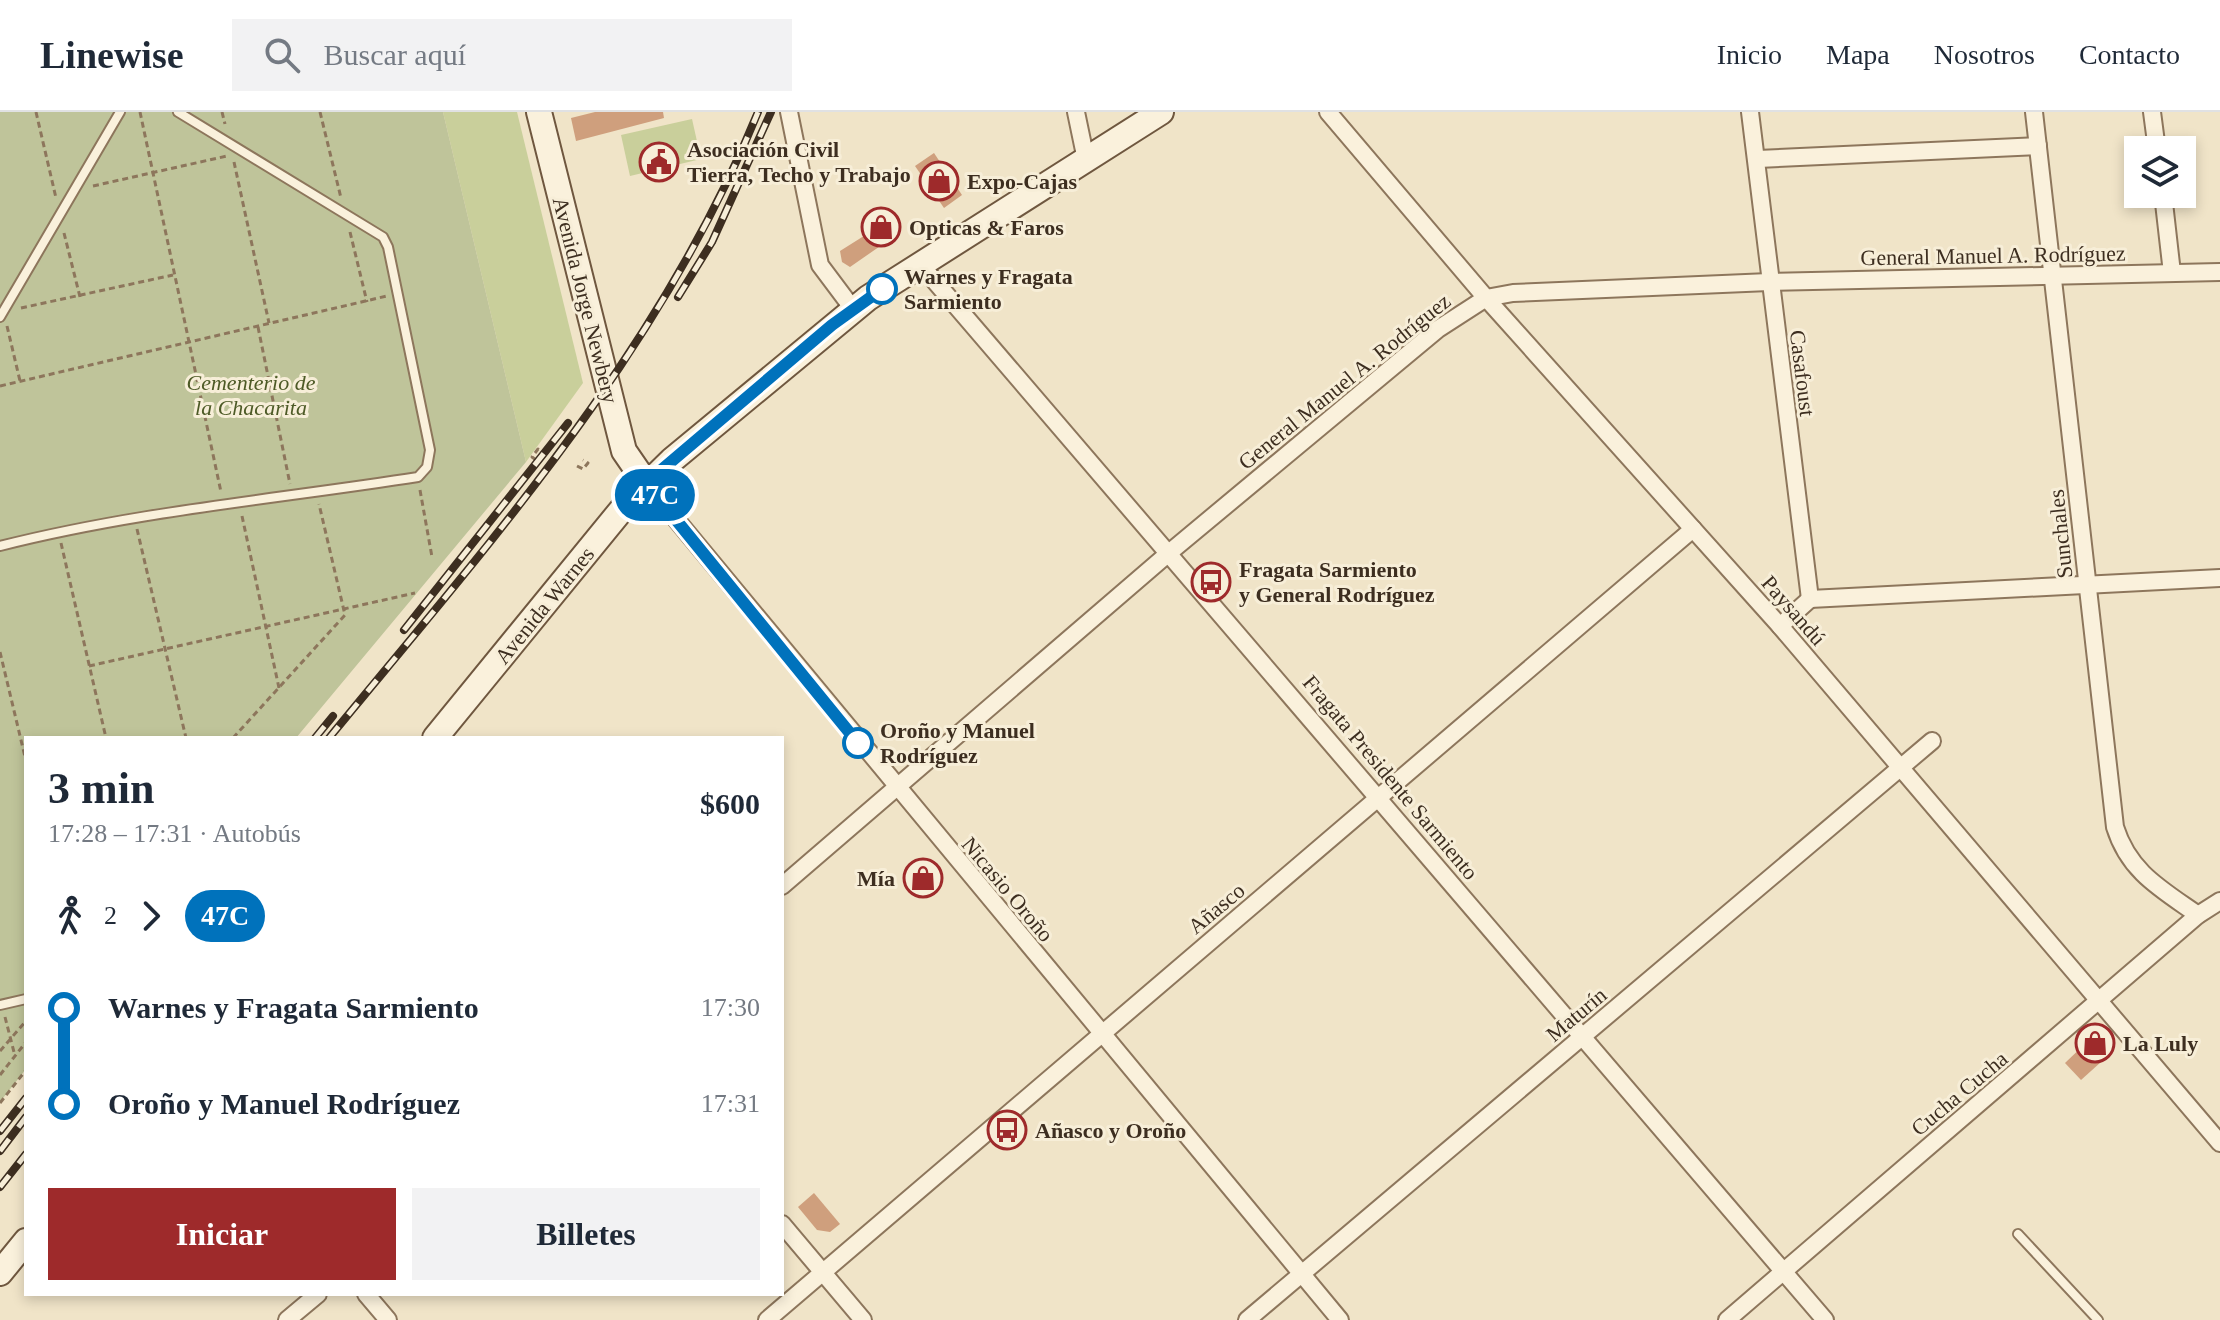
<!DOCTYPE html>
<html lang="es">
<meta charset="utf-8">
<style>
body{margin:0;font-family:"Times New Roman",serif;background:#f2f2f3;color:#1f2937;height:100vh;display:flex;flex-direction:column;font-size:30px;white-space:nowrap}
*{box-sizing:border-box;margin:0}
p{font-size:26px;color:#747a83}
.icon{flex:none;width:44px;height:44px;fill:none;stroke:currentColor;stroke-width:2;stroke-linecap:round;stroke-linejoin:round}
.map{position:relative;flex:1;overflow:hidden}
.sheet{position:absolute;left:24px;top:624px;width:760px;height:560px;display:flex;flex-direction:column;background:#fff;border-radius:0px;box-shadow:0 4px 12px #0003}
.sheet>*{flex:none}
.badge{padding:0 16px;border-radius:26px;font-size:28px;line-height:52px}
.buttons{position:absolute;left:2124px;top:24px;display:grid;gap:16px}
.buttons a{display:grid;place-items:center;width:72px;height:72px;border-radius:0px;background:#fff;box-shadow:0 4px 12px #0003;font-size:40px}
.map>.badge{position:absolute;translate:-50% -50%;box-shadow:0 0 0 4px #fff}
.legs{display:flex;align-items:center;gap:12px;height:88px;padding:0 24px;font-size:26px}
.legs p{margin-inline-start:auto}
.overview{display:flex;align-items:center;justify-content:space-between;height:136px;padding:0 24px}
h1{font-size:44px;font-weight:800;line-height:60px}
.cta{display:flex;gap:16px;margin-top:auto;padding:16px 24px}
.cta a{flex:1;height:92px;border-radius:0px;background:#9e2a2b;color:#fff;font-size:32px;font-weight:800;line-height:92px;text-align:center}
.cta a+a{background:#f2f2f3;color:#1f2937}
ul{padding:0 24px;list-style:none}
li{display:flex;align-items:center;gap:28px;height:96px;font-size:30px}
li i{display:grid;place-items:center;width:12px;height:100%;margin:0 10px;background:currentColor}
li i::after{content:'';width:20px;height:20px;margin:-10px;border:6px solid;border-radius:50%;background:#fff}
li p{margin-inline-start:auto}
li:first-child i{background:linear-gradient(#0000 50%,currentColor 0)}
li:last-child i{background:linear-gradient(currentColor 50%,#0000 0)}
header{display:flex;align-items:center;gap:48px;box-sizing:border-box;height:112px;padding:0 40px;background:#fff;border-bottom:2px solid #e0e1e3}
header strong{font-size:38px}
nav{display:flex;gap:44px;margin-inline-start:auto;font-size:28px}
.search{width:560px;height:72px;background:#f2f2f3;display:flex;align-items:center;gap:20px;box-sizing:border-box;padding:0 28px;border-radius:0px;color:#747a83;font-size:30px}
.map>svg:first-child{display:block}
.green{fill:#c9cf9b}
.cemetery{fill:#bfc49a}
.building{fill:#cf9f7d}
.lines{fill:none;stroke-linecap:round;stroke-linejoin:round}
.lane-casing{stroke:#8d765c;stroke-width:12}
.street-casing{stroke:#8d765c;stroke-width:20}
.secondary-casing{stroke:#6f573f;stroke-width:28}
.path{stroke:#8d765c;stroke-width:3;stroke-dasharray:6 4;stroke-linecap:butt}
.lane{stroke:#faf1dc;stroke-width:8}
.street{stroke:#faf1dc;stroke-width:16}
.secondary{stroke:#faf1dc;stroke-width:24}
.rail-casing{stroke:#3d2e20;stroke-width:8}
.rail{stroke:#f7eed8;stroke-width:5;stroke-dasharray:15;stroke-linecap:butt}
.line-1-casing{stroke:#fff;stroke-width:18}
.line-1{stroke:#0072bc;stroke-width:12}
.stop-1-dot{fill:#fff;stroke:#0072bc;stroke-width:4}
.labels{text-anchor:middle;stroke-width:6;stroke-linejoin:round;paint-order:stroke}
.poi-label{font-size:22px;font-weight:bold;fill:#3d2e20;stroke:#f7eed8;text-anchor:start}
.street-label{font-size:22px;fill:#3d2e20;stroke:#f7eed8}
.stop-label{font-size:22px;font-weight:bold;fill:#3d2e20;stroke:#f7eed8;text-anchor:start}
.park-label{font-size:22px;font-style:italic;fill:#4d5a26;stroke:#f7eed8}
</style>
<header>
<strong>Linewise</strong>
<div class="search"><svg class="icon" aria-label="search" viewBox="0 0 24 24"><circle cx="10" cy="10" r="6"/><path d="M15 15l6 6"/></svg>Buscar aquí</div>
<nav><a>Inicio</a><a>Mapa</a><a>Nosotros</a><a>Contacto</a></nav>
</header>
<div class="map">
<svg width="2220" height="1208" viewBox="0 0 2220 1208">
<rect width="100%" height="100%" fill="#f0e4c8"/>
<g class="green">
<polygon points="443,0 517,0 583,271 526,350"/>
<polygon points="692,7 701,47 630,64 621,23"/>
</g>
<polygon class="cemetery" points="0,0 443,0 526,350 296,626 26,626 26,957 0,990"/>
<g class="building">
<polygon points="595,0 663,0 664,6 576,29 571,6"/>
<polygon points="934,41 962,83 944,96 915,54"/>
<polygon points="884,98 899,121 850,155 842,150 840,139 867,122 865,110"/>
<polygon points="2088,929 2101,931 2111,941 2081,968 2065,951"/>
<polygon points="814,1081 840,1112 830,1120 817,1118 798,1095"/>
</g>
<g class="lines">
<g class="lane-casing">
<g id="lane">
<polyline points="0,205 120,0"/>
<path d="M0 434C138 399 278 387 418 365L427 355 430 338 388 135 383 125 178 0"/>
<polyline points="0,893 26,887"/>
<polyline points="2018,1122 2098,1208"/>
</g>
</g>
<g class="street-casing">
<g id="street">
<polyline points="789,0 820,153 853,197"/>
<polyline points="1076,0 1086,48"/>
<polyline points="1328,0 1486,186 1780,514 2220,1031"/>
<polyline points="1750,0 1810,487"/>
<path d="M2034 0 2115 715C2129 760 2161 777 2198 803"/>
<polyline points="2152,0 2157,38"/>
<polyline points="1758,47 2038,34"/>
<polyline points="2163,82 2172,161"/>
<polyline points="921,153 1825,1208"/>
<polyline points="646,371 1340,1208"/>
<polyline points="1810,487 2220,466"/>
<polyline points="1780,514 1810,487"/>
<polyline points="782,774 1170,440 1438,217 1486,186 1513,181 1769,170 2220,160"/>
<polyline points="782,1112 863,1208"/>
<polyline points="366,1182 388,1208"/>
<polyline points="287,1208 318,1182"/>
<polyline points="767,1208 1693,417"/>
<polyline points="1247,1208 1932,629"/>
<polyline points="1727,1208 2198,803 2220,789"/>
</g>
</g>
<g class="secondary-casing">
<g id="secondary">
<polyline points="539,0 624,339 646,371"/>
<polyline points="435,626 623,396 672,348 868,186 1161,0"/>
<polyline points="0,1161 26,1129"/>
</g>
</g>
<g class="path">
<polyline points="36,0 56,86"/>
<polyline points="140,0 221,380"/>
<polyline points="222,0 225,12"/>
<polyline points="320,0 341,86"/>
<polyline points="234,50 269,211"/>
<polyline points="93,74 227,44"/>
<polyline points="350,120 367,190"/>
<polyline points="64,121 80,185"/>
<polyline points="21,196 173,163"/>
<polyline points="7,214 20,269"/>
<polyline points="258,215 290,372"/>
<polyline points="0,274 387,184"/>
<polyline points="536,348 532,345 538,337 543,340"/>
<polyline points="577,354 583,357 588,351 583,348"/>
<polyline points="420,378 432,445"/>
<polyline points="242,404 279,576"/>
<polyline points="137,417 186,626"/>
<polyline points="61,431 106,626"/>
<polyline points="0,540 26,649"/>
<polyline points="89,554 415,481"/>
<polyline points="233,626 345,503 319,392"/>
<polyline points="5,905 15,944"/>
<polyline points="0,939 26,909"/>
<polyline points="0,963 26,930"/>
<polyline points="0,991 26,958"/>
</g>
<use href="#lane" class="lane"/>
<use href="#street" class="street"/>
<use href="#secondary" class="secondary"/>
<g class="rail-casing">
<g id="rail">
<polyline points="678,185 712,130 771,0"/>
<polyline points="404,518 568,311"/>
<polyline points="315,626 333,604"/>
<path d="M329 626C491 429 661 239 758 0"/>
<polyline points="0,1019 26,986"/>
<polyline points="0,1039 26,1005"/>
<polyline points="0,1075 26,1042"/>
</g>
</g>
<use href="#rail" class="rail"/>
</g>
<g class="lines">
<g class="line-1-casing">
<polyline id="line-1" points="858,631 646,371 832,213 882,177"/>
</g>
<use href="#line-1" class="line-1"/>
</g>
<defs>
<g id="civic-ring" transform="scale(2)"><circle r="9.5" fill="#f7eed8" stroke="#9e2a2b" stroke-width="1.5"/><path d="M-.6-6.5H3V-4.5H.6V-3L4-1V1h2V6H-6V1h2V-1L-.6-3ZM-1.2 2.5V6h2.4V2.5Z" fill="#9e2a2b"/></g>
<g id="shop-ring" transform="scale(2)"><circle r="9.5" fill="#f7eed8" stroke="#9e2a2b" stroke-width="1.5"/><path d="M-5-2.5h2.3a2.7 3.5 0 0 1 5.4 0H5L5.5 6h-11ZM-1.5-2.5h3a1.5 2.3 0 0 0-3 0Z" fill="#9e2a2b"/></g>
<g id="bus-ring" transform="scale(2)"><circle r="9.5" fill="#f7eed8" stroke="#9e2a2b" stroke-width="1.5"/><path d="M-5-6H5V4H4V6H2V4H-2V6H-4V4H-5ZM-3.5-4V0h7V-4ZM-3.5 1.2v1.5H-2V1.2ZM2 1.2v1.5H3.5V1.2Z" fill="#9e2a2b"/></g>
</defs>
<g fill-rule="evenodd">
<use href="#civic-ring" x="659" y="50"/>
<use href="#shop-ring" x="939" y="69"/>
<use href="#shop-ring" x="881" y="115"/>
<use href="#bus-ring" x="1211" y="470"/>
<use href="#shop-ring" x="923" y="766"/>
<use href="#shop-ring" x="2095" y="931"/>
<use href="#bus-ring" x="1007" y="1018"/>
</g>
<g class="stop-1-dot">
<circle cx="882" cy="177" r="14"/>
<circle cx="858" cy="631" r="14"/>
</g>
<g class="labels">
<g class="poi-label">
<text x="687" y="45">Asociación Civil<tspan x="687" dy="25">Tierra, Techo y Trabajo</tspan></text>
<text x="967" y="77">Expo-Cajas</text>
<text x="909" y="123">Opticas &amp; Faros</text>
<text x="1239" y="465">Fragata Sarmiento<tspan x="1239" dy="25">y General Rodríguez</tspan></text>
<text x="895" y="774" text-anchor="end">Mía</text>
<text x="2123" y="939">La Luly</text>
<text x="1035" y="1026">Añasco y Oroño</text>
</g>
<g class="street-label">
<text transform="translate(1993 143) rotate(-1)" y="8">General Manuel A. Rodríguez</text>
<text transform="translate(586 188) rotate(76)" y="8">Avenida Jorge Newbery</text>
<text transform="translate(1803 261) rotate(83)" y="8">Casafoust</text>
<text transform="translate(1344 269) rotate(-39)" y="8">General Manuel A. Rodríguez</text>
<text transform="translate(2060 422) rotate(-96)" y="8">Sunchales</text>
<text transform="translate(544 493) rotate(-51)" y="8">Avenida Warnes</text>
<text transform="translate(1794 498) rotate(49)" y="8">Paysandú</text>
<text transform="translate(1391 665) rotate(50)" y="8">Fragata Presidente Sarmiento</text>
<text transform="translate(1008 777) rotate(50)" y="8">Nicasio Oroño</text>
<text transform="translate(1216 796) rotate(-40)" y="8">Añasco</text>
<text transform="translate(1576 902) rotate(-40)" y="8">Maturín</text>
<text transform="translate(1959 981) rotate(-40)" y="8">Cucha Cucha</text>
</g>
<g class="stop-label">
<text x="904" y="172">Warnes y Fragata<tspan x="904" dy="25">Sarmiento</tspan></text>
<text x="880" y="626">Oroño y Manuel<tspan x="880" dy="25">Rodríguez</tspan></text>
</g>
<g class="park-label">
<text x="251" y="278">Cementerio de<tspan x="251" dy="25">la Chacarita</tspan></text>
</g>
</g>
</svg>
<div class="buttons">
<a><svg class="icon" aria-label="layers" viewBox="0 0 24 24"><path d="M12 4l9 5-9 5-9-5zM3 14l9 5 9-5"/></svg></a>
</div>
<b class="badge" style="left:655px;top:383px;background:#0072bc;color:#fff">47C</b>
<section class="sheet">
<div class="overview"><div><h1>3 min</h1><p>17:28 – 17:31 · Autobús</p></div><b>$600</b></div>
<div class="legs"><svg class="icon" aria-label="walk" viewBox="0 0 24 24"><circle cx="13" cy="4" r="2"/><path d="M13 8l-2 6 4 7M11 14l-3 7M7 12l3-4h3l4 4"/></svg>2<svg class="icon" aria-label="forward" viewBox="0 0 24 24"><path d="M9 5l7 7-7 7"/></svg><b class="badge" style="background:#0072bc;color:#fff">47C</b></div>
<ul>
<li><i style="color:#0072bc"></i><b>Warnes y Fragata Sarmiento</b><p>17:30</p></li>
<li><i style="color:#0072bc"></i><b>Oroño y Manuel Rodríguez</b><p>17:31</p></li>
</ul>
<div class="cta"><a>Iniciar</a><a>Billetes</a></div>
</section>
</div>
